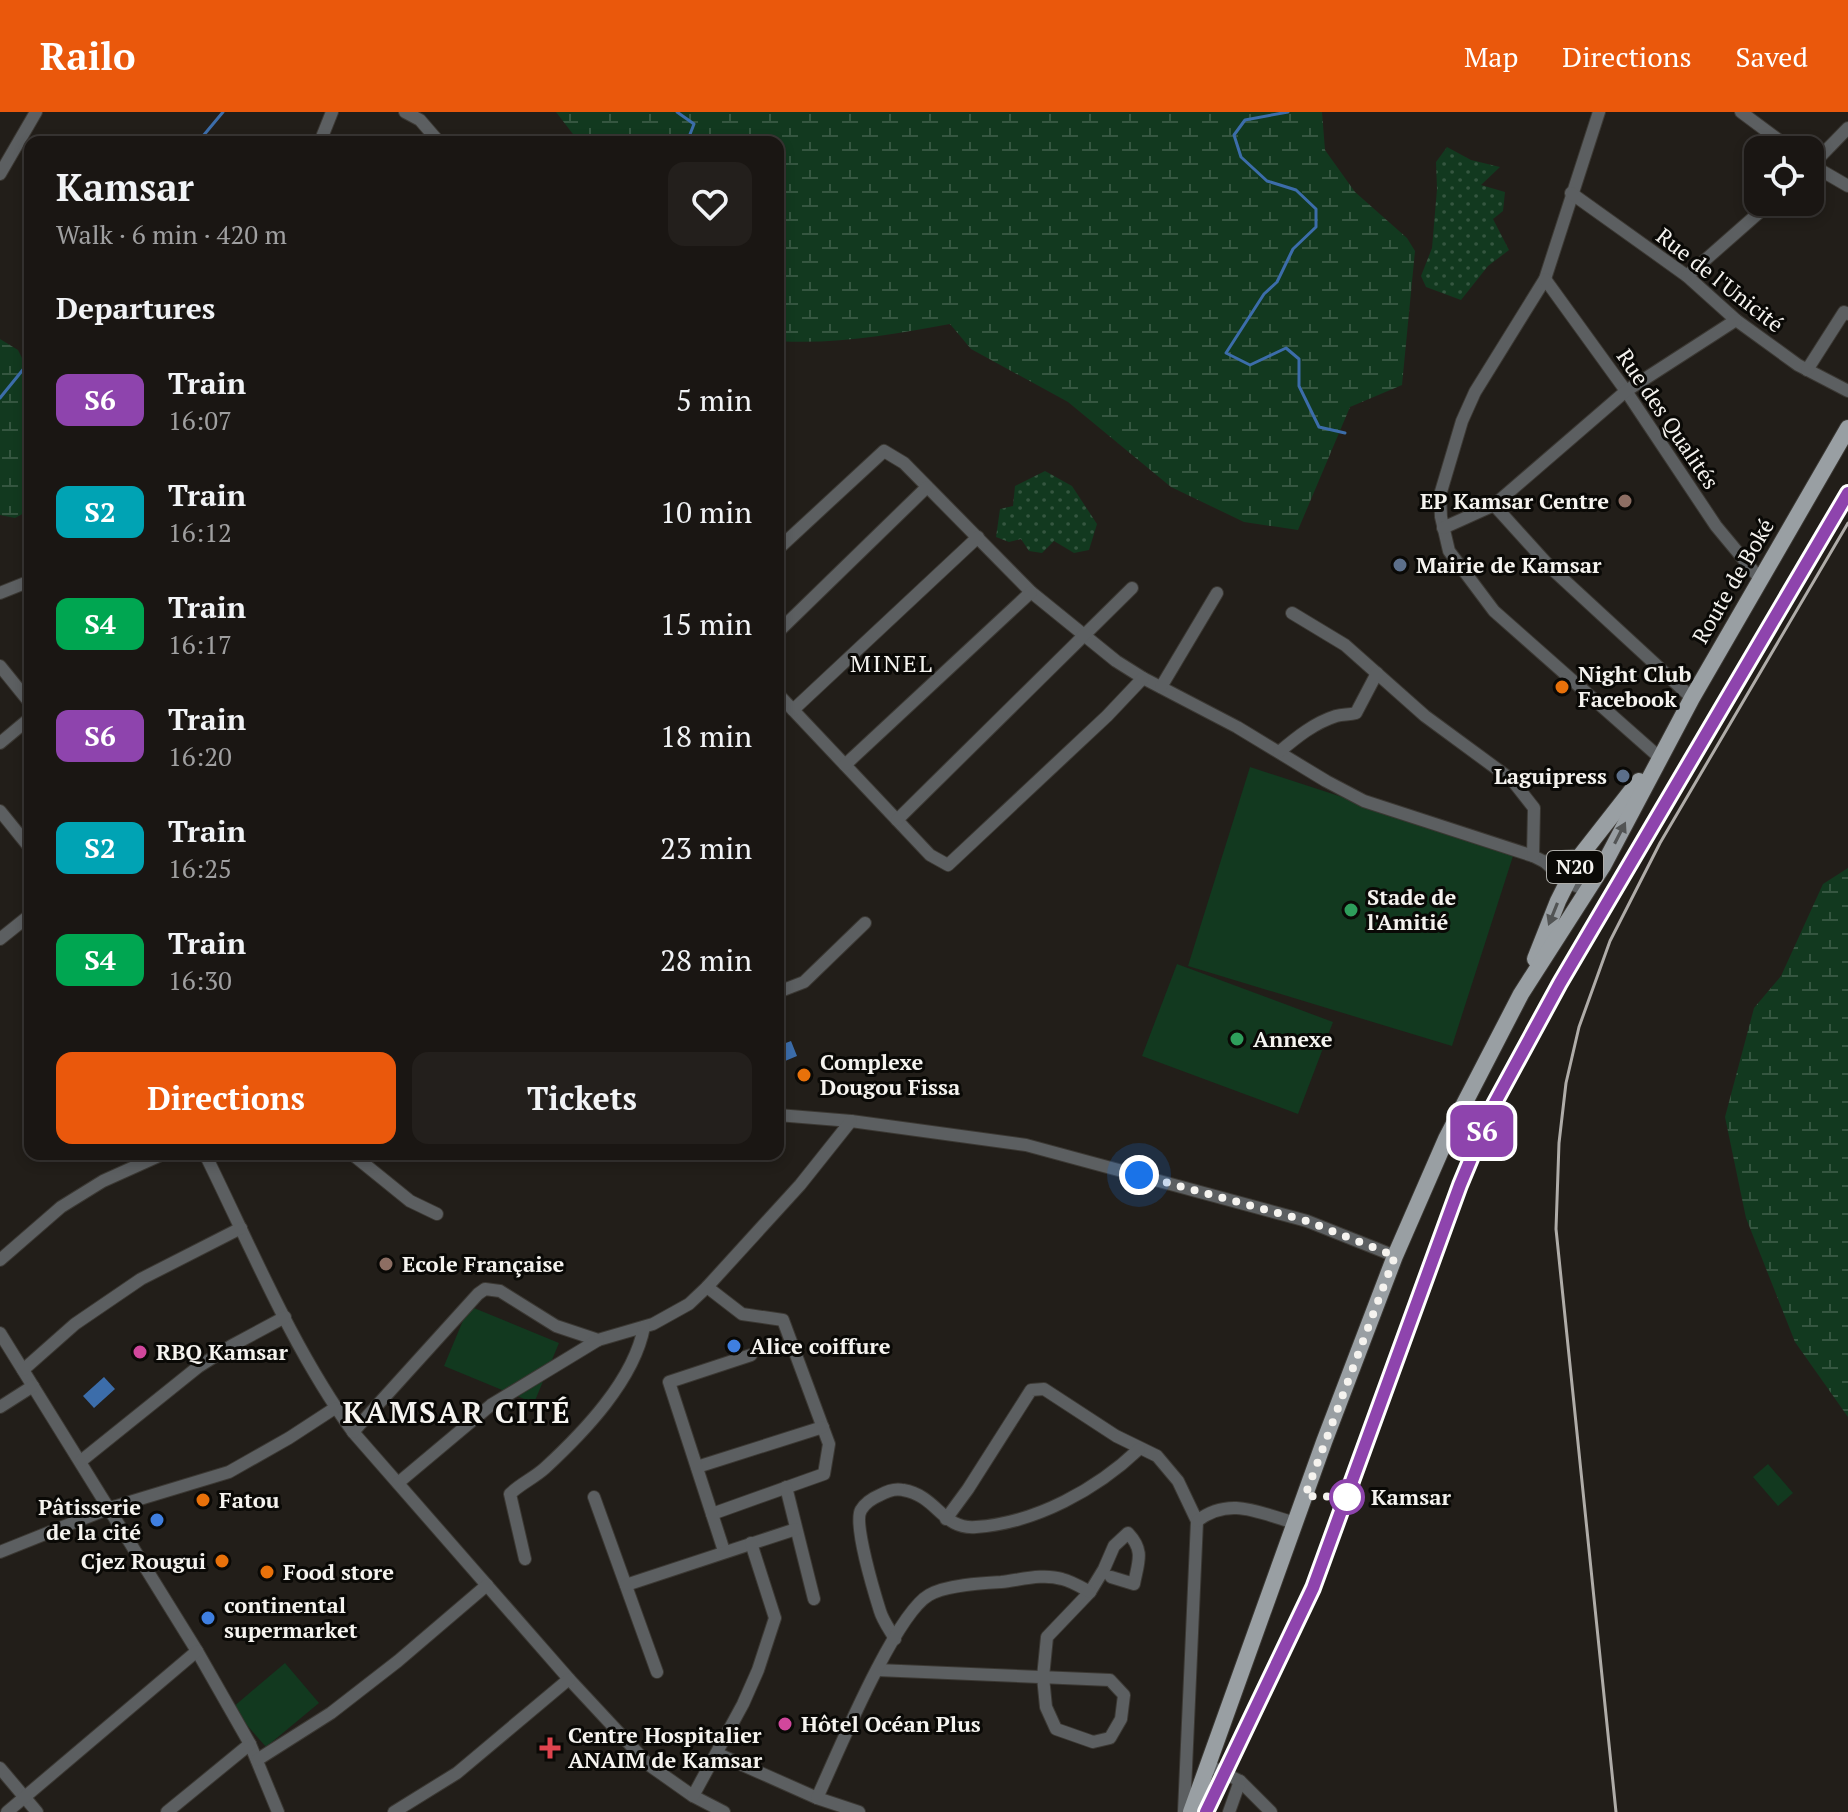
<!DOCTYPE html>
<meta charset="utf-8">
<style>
body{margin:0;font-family:"PT Serif",serif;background:#231f1c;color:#f1f3f6;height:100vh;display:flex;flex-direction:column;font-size:30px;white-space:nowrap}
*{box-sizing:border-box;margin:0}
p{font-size:26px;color:#9f9fa0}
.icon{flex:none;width:44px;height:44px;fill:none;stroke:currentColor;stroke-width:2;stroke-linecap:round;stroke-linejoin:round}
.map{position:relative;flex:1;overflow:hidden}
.panel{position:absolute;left:24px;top:24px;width:760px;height:1024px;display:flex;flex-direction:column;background:#1a1613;border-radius:16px;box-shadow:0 4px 12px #0003,0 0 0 2px #383533}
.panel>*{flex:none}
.badge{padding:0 16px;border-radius:12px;font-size:28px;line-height:52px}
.controls{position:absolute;left:1744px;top:24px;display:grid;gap:16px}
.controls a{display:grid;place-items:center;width:80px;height:80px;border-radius:16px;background:#1a1613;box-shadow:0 4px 12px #0003,0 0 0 2px #383533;font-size:40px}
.you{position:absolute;width:40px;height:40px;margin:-20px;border:6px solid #fff;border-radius:50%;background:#1a73e8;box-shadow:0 0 0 12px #1a73e833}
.map>.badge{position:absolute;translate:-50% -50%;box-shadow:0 0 0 4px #fff}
h2{padding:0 32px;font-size:30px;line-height:72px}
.round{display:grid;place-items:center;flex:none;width:84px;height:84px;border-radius:16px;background:#231f1c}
.headline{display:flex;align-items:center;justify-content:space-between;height:136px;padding:0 32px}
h1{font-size:38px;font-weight:700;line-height:60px}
.button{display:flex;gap:16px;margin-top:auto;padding:16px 32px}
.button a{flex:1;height:92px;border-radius:16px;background:#ea580c;color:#fff;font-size:32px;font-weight:700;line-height:92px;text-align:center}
.button a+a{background:#231f1c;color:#f1f3f6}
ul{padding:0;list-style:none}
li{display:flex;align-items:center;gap:24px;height:112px;padding:0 32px}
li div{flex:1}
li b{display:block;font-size:30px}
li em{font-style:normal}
li .badge{min-width:88px;font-weight:700;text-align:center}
header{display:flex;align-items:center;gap:48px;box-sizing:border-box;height:112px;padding:0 40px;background:#ea580c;color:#fff}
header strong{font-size:38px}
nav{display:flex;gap:44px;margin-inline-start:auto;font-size:28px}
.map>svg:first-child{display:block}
.grass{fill:url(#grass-dots)}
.wetland{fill:url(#wetland-marsh)}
.park{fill:#12391f}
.water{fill:#3c6daa}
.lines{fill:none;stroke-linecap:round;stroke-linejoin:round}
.stream{stroke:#3c6daa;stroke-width:3}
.minor-casing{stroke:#3b3833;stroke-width:14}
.major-casing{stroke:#3b3833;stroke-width:18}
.minor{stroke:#5c5f61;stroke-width:12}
.major{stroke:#999fa3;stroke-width:16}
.rail{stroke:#afaca8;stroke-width:3}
.oneway{fill:#525454}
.line-casing{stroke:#fff;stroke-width:18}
.line{stroke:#8e44ad;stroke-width:12}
.walk{stroke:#f5f3ef;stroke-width:8;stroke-dasharray:0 14.4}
.education-dot{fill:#8d6e63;stroke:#0a0906;stroke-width:3}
.service-dot{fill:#5c6f8a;stroke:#0a0906;stroke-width:3}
.food-dot{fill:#e8710a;stroke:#0a0906;stroke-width:3}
.leisure-dot{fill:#2e9e5b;stroke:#0a0906;stroke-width:3}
.shop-dot{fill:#3f7fe0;stroke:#0a0906;stroke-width:3}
.hotel-dot{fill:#d1479c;stroke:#0a0906;stroke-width:3}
.stop-dot{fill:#fff;stroke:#8e44ad;stroke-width:4}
.health-dot{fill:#e0444e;stroke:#0a0906;stroke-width:3}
.labels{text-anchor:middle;stroke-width:6;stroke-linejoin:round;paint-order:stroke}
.shield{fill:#0a0906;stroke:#aeada9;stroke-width:2}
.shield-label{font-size:20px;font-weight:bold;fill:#f5f3ef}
.street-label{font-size:22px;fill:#f5f3ef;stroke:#0a0906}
.poi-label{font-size:22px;font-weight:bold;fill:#f5f3ef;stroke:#0a0906;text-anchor:start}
.stop-label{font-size:22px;font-weight:bold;fill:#f5f3ef;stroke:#0a0906;text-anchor:start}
.neighbourhood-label{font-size:24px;letter-spacing:2px;fill:#f5f3ef;stroke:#0a0906}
.district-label{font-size:30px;font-weight:bold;letter-spacing:2px;fill:#f5f3ef;stroke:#0a0906}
</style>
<header>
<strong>Railo</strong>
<nav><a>Map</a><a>Directions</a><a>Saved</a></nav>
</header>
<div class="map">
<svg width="1848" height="1700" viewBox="0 0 1848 1700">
<defs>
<pattern id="grass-dots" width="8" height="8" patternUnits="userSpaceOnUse" patternTransform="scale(2)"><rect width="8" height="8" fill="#12391f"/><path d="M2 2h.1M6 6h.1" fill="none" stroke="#355640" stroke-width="1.8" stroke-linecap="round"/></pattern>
<pattern id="wetland-marsh" width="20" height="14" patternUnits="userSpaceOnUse" patternTransform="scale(2)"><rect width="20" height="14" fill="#12391f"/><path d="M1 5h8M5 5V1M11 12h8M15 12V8" fill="none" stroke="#355640"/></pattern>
</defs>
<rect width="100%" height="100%" fill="#221e19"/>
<g class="grass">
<polygon points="1447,35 1471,48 1500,55 1481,73 1505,80 1503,99 1493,107 1509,138 1488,154 1461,188 1426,175 1421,164 1432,136 1437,77 1436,50"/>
<polygon points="1045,359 1072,374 1097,412 1089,438 1074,441 1054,429 1042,441 1029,439 1021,427 1009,430 996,425 1000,397 1013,394 1015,374"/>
</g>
<g class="wetland">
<path d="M556 0H1322L1325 38 1355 80 1407 126 1415 139 1402 273 1350 295 1298 418 1244 410 1171 375 1068 290 971 237 950 212C894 222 835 233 778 229V30H579Z"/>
<polygon points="0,227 18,238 30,262 30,398 15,406 0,403"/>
<polygon points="1848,756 1848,1305 1795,1230 1746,1106 1725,1005 1754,896 1781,864 1823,772"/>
</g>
<g class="park">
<polygon points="1250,655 1514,741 1452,934 1188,854"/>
<polygon points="1177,852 1333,910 1298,1002 1142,944"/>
<polygon points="469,1194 559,1231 534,1291 444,1254"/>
<polygon points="1768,1352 1793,1381 1778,1394 1753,1365"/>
<polygon points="285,1551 319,1591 266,1635 232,1596"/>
</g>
<g class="water">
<polygon points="791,929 797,944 778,952 778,934"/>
<polygon points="104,1265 115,1277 94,1296 83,1284"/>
</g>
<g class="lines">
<g class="stream">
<polyline points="677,0 694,12 687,30"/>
<polyline points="1288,0 1245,8 1234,23 1241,45 1267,69 1296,78 1316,97 1316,115 1293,137 1277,170 1264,182 1226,241 1250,253 1286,236 1299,247 1299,274 1319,315 1345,321"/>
<polyline points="198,30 223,0"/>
<polyline points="0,286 30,249"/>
</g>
<g class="minor-casing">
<g id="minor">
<polyline points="405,0 420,8 439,30"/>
<polyline points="1599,0 1545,167 1475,280 1462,309 1440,383 1441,405 1449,439 1494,499 1659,645"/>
<polyline points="1741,0 1792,38"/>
<polyline points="320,30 332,0"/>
<polyline points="1810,52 1848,74"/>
<polyline points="1810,55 1848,16"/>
<polyline points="0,62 36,0"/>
<polyline points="1571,81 1687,164 1736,208 1798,253 1848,279"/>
<polyline points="1687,164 1771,90"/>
<polyline points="1545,167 1626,279 1716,414 1760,467"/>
<polyline points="1807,258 1844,200 1848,202"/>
<polyline points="1494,393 1551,456 1692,586"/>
<polyline points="1443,416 1494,393 1626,279 1736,208"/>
<polyline points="778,437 884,339 904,351 1031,480 1116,549 1143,566 1237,615 1326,669 1364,689 1533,744 1545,750 1567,770 1588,779"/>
<polyline points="0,481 30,469"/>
<polyline points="1292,501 1345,533 1425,604 1512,668 1534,696 1533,744"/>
<polyline points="778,520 927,375"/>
<polyline points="0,554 30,591"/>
<polyline points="1161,575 1217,481"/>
<polyline points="778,582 930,743 948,753 1107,604 1143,566"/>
<polyline points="793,598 978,425"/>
<polyline points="0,631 30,606"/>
<path d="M1279 640C1297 625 1314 611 1336 604 1343 602 1349 603 1356 601L1377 561"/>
<polyline points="845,653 1031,480"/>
<polyline points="0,699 30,736"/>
<polyline points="897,708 1132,476"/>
<path d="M1545 750C1571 740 1579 742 1603 754"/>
<polyline points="0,827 30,803"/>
<polyline points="778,880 804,870 865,811"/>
<polyline points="778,1003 851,1009 1026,1033 1307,1109 1395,1144"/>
<path d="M205 1042C251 1135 292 1236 353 1320L569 1567 649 1653 693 1684 724 1700"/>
<polyline points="352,1042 410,1089 437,1102"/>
<polyline points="0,1148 61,1095 103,1069 163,1042"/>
<polyline points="707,1175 742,1202 783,1208 829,1332 824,1362 712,1402"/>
<polyline points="0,1221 197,1539 250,1632 278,1700"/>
<polyline points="23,1258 75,1212 141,1167 241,1116"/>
<polyline points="0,1295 33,1274"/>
<polyline points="353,1320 478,1182 485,1177 500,1179 556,1214 598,1228 653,1212 689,1192 707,1175 800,1073 851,1009"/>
<polyline points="81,1349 198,1255 231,1234 285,1205"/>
<polyline points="697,1355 823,1315"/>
<polyline points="398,1371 491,1293 598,1228"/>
<polyline points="786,1375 814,1487"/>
<polyline points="594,1385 657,1560"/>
<polyline points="946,1407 968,1377 1031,1278 1044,1277 1116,1324 1157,1344 1178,1369 1197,1409 1184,1700"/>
<path d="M1197 1409C1230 1384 1259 1401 1295 1411"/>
<polyline points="724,1439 669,1270 751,1243"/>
<polyline points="0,1440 110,1396 229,1360 289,1326 335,1296"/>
<path d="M525 1447 510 1382C520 1372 534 1366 545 1356 584 1320 634 1268 644 1215"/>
<polyline points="626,1473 796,1417"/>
<path d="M895 1527C890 1518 883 1509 880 1499 875 1483 853 1411 861 1398 865 1391 873 1386 880 1383 887 1379 895 1376 903 1378 938 1384 942 1418 976 1415 1036 1411 1097 1377 1139 1337"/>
<path d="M877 1558 1110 1568 1124 1583 1121 1607 1110 1626 1093 1630 1056 1617 1046 1595 1043 1565 1047 1525 1090 1480 1104 1457 1114 1434 1128 1421C1145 1439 1138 1450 1134 1472L1111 1465"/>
<polyline points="718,1642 817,1686 859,1700"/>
<polyline points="257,1648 331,1601 398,1549 487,1473"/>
<polyline points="1208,1653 1240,1669 1271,1700"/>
<polyline points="0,1656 37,1700"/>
<polyline points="693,1684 743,1592 758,1558 775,1506 751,1431"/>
<path d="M817 1686C836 1645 894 1503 929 1483 946 1473 981 1471 1001 1470 1020 1468 1043 1461 1062 1467 1071 1469 1081 1475 1090 1480"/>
<polyline points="7,1700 197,1539"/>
<polyline points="167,1700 250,1632"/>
<polyline points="394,1700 457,1661 569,1567"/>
<polyline points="1229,1700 1240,1669"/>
</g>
</g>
<g class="major-casing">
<g id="major">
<polyline points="1535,847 1558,789 1581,743 1639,669"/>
<polyline points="1191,1700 1324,1330 1395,1144 1446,1027 1521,882 1603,754 1692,586 1848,316"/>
</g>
</g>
<use href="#minor" class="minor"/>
<use href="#major" class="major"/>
<g class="rail">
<polyline points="1207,1700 1313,1476 1460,1073 1492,996 1560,871 1848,381"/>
<polyline points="1616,1700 1556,1117 1559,1031 1566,971 1579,915 1610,829 1660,731 1848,411"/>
</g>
</g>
<defs><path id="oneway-solid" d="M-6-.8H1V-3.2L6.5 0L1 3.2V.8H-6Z" transform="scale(2)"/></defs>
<g class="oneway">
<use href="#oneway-solid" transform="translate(1620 721) rotate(-63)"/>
<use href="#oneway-solid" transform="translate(1553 802) rotate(112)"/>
</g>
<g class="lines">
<g class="line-casing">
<polyline id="line" points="1206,1700 1313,1476 1460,1073 1492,996 1560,871 1848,381"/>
</g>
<use href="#line" class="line"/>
<polyline class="walk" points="1139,1063 1307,1109 1395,1144 1305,1384 1347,1385"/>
</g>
<g class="education-dot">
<circle cx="1625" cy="389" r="8"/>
<circle cx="386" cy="1152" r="8"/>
</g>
<g class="service-dot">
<circle cx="1400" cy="453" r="8"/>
<circle cx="1623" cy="664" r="8"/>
</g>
<g class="food-dot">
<circle cx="1562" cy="575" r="8"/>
<circle cx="804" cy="963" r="8"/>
<circle cx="203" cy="1388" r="8"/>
<circle cx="222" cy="1449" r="8"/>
<circle cx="267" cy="1460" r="8"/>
</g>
<g class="leisure-dot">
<circle cx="1351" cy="798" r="8"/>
<circle cx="1237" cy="927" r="8"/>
</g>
<g class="shop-dot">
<circle cx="734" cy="1234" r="8"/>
<circle cx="157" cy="1408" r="8"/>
<circle cx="208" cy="1506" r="8"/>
</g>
<g class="hotel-dot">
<circle cx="140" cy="1240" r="8"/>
<circle cx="785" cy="1612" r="8"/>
</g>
<circle class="stop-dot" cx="1347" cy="1385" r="16"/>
<path class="health-dot" d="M546 1624h8v8h8v8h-8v8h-8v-8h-8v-8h8z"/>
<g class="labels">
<rect class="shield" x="1547" y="739" width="56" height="32" rx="6"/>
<g class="shield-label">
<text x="1575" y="762">N20</text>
</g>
<g class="street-label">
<text transform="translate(1720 168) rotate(38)" y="8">Rue de l'Unicité</text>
<text transform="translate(1668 307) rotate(56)" y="8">Rue des Qualités</text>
<text transform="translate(1733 469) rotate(-60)" y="8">Route de Boké</text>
</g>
<g class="poi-label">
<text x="1609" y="397" text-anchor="end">EP Kamsar Centre</text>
<text x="1416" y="461">Mairie de Kamsar</text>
<text x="1578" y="570">Night Club<tspan x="1578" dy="25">Facebook</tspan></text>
<text x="1607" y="672" text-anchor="end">Laguipress</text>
<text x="1367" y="793">Stade de<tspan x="1367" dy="25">l'Amitié</tspan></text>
<text x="1253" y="935">Annexe</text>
<text x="820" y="958">Complexe<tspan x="820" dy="25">Dougou Fissa</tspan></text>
<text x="402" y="1160">Ecole Française</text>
<text x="750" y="1242">Alice coiffure</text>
<text x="156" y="1248">RBQ Kamsar</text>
<text x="219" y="1396">Fatou</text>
<text x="141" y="1403" text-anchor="end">Pâtisserie<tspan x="141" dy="25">de la cité</tspan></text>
<text x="206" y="1457" text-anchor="end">Cjez Rougui</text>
<text x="283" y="1468">Food store</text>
<text x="224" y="1501">continental<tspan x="224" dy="25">supermarket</tspan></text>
<text x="801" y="1620">Hôtel Océan Plus</text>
<text x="568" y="1631">Centre Hospitalier<tspan x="568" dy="25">ANAIM de Kamsar</tspan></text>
</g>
<g class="stop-label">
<text x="1371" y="1393">Kamsar</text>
</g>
<g class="neighbourhood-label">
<text x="892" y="560">MINEL</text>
</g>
<g class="district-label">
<text x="457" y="1311">KAMSAR CITÉ</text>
</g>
</g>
</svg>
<div class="controls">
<a><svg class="icon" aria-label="locate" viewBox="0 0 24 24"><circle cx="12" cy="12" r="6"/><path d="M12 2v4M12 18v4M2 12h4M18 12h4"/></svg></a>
</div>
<div class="you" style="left:1139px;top:1063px"></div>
<b class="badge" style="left:1482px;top:1019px;background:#8e44ad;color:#fff">S6</b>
<section class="panel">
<div class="headline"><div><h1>Kamsar</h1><p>Walk · 6 min · 420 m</p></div><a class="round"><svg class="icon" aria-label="heart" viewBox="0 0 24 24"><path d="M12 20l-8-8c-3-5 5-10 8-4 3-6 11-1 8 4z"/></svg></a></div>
<h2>Departures</h2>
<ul>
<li><span class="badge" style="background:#8e44ad;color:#fff">S6</span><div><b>Train</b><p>16:07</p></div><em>5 min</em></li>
<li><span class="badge" style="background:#00a3b4;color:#fff">S2</span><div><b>Train</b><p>16:12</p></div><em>10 min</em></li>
<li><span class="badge" style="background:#00a651;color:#fff">S4</span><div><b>Train</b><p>16:17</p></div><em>15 min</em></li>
<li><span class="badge" style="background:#8e44ad;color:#fff">S6</span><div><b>Train</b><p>16:20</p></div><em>18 min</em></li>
<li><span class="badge" style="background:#00a3b4;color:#fff">S2</span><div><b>Train</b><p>16:25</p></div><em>23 min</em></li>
<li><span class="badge" style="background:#00a651;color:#fff">S4</span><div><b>Train</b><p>16:30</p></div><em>28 min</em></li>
</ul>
<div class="button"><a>Directions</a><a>Tickets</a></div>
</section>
</div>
